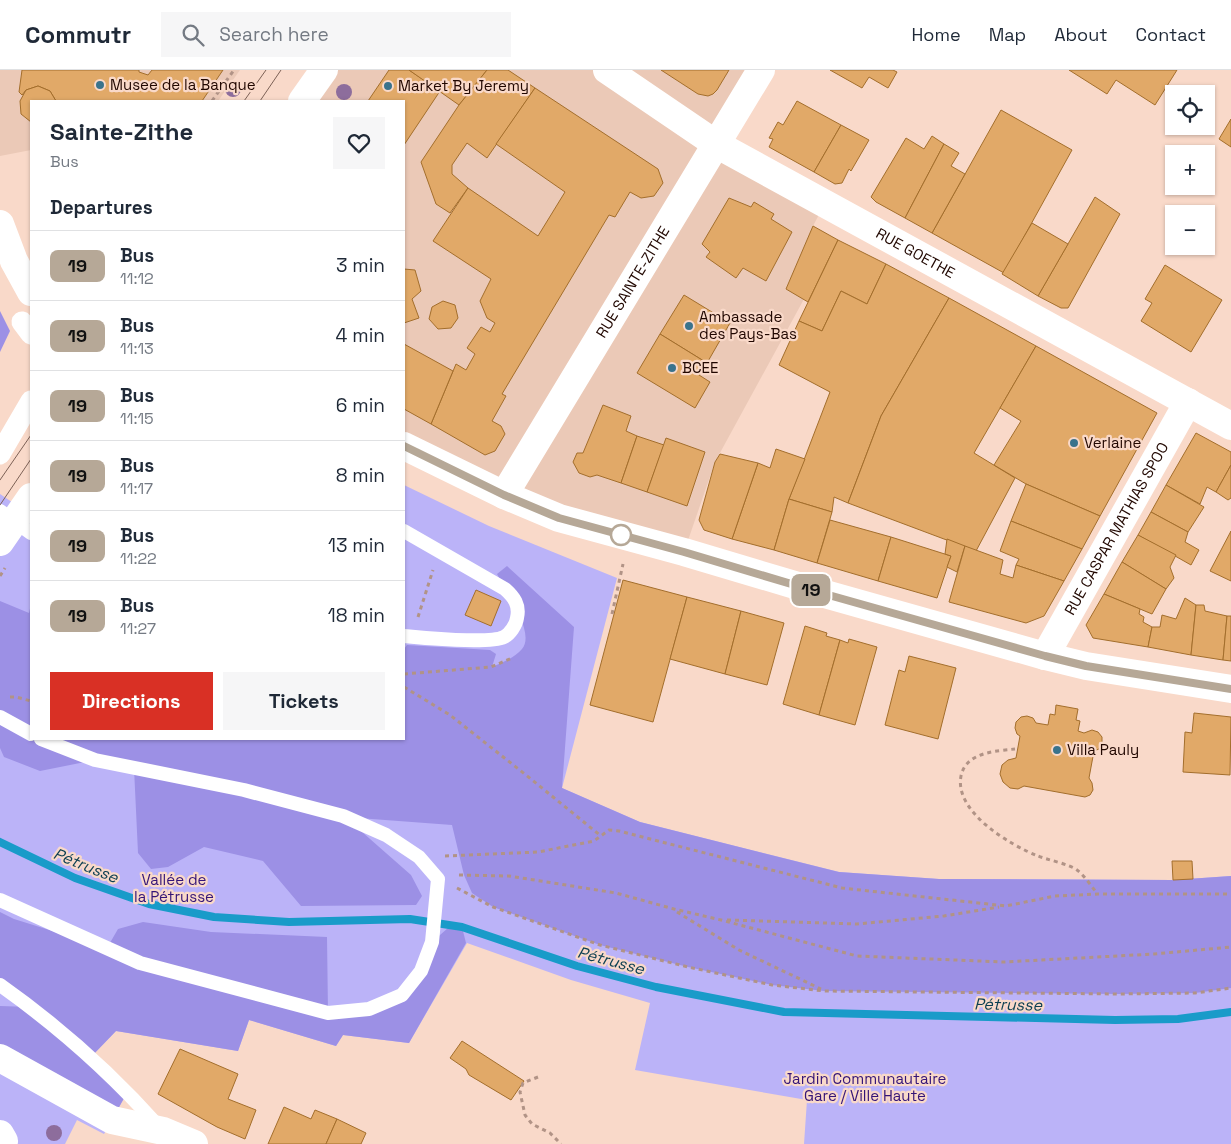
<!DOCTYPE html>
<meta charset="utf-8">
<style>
body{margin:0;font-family:"Space Grotesk",sans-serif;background:#f6f6f7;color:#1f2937;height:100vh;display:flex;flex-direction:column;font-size:19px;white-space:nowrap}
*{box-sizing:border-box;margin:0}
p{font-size:16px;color:#747a83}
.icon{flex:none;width:28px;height:28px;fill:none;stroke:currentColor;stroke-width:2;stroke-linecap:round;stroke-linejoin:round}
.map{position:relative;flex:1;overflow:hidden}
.sheet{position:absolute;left:30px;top:30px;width:375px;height:640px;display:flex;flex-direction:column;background:#fff;border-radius:0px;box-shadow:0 1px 4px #0004}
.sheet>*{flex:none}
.badge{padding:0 10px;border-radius:8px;font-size:18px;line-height:32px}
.buttons{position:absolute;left:1165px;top:15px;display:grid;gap:10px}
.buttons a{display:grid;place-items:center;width:50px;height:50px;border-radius:0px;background:#fff;box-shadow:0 1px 4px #0004;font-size:25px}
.map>.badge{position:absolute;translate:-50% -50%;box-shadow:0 0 0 2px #fff}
h2{padding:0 20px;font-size:19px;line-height:45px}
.round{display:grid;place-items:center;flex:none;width:52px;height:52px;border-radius:0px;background:#f6f6f7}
.overview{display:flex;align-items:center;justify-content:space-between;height:85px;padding:0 20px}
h1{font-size:24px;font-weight:700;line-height:38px}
.button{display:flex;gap:10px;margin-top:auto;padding:10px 20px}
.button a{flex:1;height:58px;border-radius:0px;background:#d93025;color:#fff;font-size:20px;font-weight:700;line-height:58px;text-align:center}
.button a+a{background:#f6f6f7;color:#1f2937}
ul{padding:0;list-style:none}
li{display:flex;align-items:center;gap:15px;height:70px;padding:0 20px;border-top:1px solid #e0e1e3}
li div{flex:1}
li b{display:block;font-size:19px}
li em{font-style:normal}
li .badge{min-width:55px;font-weight:700;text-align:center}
header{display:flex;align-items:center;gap:30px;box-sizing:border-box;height:70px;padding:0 25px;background:#fff;border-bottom:1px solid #e0e1e3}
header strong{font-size:24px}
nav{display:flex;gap:28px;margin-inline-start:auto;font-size:18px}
.search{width:350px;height:45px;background:#f6f6f7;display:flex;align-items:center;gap:12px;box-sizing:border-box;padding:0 18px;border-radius:0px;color:#747a83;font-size:19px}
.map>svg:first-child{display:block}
.built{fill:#ebc9b7}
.green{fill:#bbb3f8}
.forest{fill:#9c90e5}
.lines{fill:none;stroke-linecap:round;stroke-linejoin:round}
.stream{stroke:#199bc9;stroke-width:8}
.building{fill:#e1a968;stroke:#a36e2c}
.path{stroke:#b19386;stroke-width:3;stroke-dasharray:4 4;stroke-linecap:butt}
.service{stroke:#fff;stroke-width:14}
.pedestrian{stroke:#fff;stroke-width:21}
.minor{stroke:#fff;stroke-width:28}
.secondary{stroke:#fff;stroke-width:28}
.primary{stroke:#fff;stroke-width:28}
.tram{stroke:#7d6156;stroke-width:1}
.tree{fill:#8d6d9c}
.line-casing{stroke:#fff;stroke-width:11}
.line{stroke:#b6a897;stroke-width:8}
.poi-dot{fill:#3a738c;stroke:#f9d9c9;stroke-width:2}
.stop-dot{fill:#fff;stroke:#b6a897;stroke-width:2.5}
.labels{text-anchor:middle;stroke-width:4.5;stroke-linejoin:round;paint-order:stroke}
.poi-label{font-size:15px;fill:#210700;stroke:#f9d9c9;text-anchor:start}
.street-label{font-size:15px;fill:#210700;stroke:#f9d9c9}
.park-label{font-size:15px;fill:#341477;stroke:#f9d9c9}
.water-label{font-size:16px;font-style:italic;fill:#0c3f52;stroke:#f9d9c9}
</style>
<header>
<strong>Commutr</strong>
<div class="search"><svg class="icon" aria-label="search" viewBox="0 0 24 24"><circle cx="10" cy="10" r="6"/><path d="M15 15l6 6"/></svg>Search here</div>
<nav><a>Home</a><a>Map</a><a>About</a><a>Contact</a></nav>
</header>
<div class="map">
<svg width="1231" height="1074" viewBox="0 0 1231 1074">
<rect width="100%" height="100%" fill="#f9d9c9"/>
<g class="built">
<polygon points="0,0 240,0 218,31 31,31 31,80 0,86"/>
<polygon points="324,0 761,0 717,74 825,133 813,156 804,229 715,392 684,482 404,376 404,31 302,31"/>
</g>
<polygon class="green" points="404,415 489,456 617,508 562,718 640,752 839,802 939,809 1173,810 1231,806 1231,1074 804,1074 807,1030 635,1000 650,933 571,910 467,873 409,973 343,965 336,976 249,950 238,981 116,961 90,988 128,1021 104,1064 77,1050 65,1074 0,1074 0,424 31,445 31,669 404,669"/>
<g class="forest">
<polygon points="0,241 10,261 0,282"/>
<path d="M507 496 574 557 562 718 640 752 839 802 939 809 1173 810 1231 806V918L1195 923 1119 924 824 921 772 915 688 897 600 875 493 837 472 823 464 805 452 755 345 747 411 805 422 826 416 835 301 836 263 791 204 777 168 797 151 799 138 783 134 698 95 690 40 701 4 687 0 678V531L29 543 31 534V669H404V579L407 575 490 580 496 584 492 597C503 592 514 588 522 579 536 563 505 520 497 504Z"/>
<polygon points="0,842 14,849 107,878 118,859 143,852 211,862 327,867 328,943 402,925 432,872 448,858 462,857 466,873 409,973 343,965 336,976 249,950 238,981 116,961 90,988 128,1021 118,1039 0,974 0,936 30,937 0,915"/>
</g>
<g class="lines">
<polyline class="stream" points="0,772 75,808 149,834 214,847 289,852 410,849 462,857 577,896 656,917 784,942 1115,950 1178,949 1231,942"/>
</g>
<g class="building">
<polygon points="22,0 139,0 139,2 148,5 152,0 223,0 202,31 56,31 50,21 38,16 26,20 22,25 19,22"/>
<polygon points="389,0 409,0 440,21 404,75 404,31 368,31"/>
<polygon points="409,0 487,0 459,35"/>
<polygon points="487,0 508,0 535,18 487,88 467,73 452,95 452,104 468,118 450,143 436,134 421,92 459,35"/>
<polygon points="661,0 729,0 717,20 713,24 708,26 698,24"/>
<polygon points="830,0 893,0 897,2 888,18 869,7 862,18"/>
<polygon points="1069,0 1177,0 1155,35 1116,10 1107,24"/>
<polygon points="38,16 50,21 56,31 31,31 31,52 21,44 20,31 26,20"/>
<polygon points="535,18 658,99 663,113 654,126 641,128 630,122 615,147 609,145 502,324 506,326 492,351 501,356 505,364 495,381 485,385 431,354 456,294 466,300 475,284 467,278 481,257 490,262 495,253 487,248 480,231 491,209 433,171 468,118 538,166 565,122 496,74"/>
<polygon points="797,31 841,55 814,102 769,77 773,69 769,68 778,52 783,55"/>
<polygon points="1001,40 1072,80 1004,203 932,163"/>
<polygon points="1231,49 1231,77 1219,69"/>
<polygon points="841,55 869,70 851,101 849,99 842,113 835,114 814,102"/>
<polygon points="932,66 944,74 905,148 876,132 871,127 906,68 924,79"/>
<polygon points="944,74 959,83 951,96 965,104 932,163 905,148"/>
<polygon points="1095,127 1120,144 1068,238 1061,238 1038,226"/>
<polygon points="729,128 751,137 754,132 774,144 771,149 792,162 766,211 743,198 736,208 706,187 710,182 702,174"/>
<polygon points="1032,153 1068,174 1038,226 1002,204"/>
<polygon points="813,156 838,170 808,232 786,219"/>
<polygon points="838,170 886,194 867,234 841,221 822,261 799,251"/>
<polygon points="886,194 949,228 881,346 848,433 834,427 832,442 789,429 830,322 779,295 799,251 822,261 841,221 867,234"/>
<polygon points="1165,195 1222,230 1191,282 1141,251 1152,233 1145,229"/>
<polygon points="404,199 415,200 421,221 412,229 419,248 404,253"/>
<polygon points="684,225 730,253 707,293 660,264"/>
<polygon points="949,228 1036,276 974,383 1015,408 976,481 848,433 881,346"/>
<polygon points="443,231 455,235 458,248 451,258 438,259 429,249 432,237"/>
<polygon points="660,264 707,293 699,305 710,312 695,338 637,303"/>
<polygon points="404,274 453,301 431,354 404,339"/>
<polygon points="1036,276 1157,343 1100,446 1026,414 994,395 1021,351 1000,338"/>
<polygon points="603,335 631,346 626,361 637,366 621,413 597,405 590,407 579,403 573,392 577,383 583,383"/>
<polygon points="1196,363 1231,382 1231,395 1216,422 1207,417 1200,434 1166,415"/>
<polygon points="637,366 664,375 647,422 621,413"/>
<polygon points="666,368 705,382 687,436 647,422"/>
<polygon points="776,379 805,389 789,429 774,480 732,469 758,393 770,398"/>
<polygon points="720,384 758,393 732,469 704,460 699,450 715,392"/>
<polygon points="1231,395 1231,428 1228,430 1216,422"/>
<polygon points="1026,414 1100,446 1082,479 1011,451"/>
<polygon points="1166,415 1204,437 1188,462 1151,442"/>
<polygon points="789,429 832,442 817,493 774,480"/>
<polygon points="1151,442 1188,462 1185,472 1199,480 1191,495 1138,465"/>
<polygon points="830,450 891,467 878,511 817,493"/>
<polygon points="1011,451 1082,479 1064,511 1016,495 1019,489 1000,481"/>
<polygon points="1231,461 1231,511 1210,501"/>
<polygon points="1138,465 1176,485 1170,497 1174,508 1166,519 1122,492"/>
<polygon points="891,467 951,486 937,528 878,511"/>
<polygon points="947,469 965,476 957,502 947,497 951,486 945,484"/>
<polygon points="965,476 1003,490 1000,504 1013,508 1016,495 1064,511 1044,546 1026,553 949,532"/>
<polygon points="1122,492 1166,519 1152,544 1104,524"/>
<polygon points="623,510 687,527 653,652 590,635"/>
<polygon points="476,520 501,531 491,556 465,545"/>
<polygon points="1104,524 1140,539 1139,544 1144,547 1143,552 1152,557 1148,577 1093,568 1086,555"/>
<polygon points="687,527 741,541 725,604 670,589"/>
<polygon points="1185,528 1196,535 1191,585 1148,577 1152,557 1160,557 1162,545 1176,549"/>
<polygon points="1196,535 1204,535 1205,541 1227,546 1223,590 1191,585"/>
<polygon points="741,541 784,553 767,615 725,604"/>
<polygon points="1227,546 1231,546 1231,591 1223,590"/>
<polygon points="805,556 827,563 826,566 840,570 819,645 783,634"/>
<polygon points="849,569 877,577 855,655 819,645 840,570 848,573"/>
<polygon points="909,586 956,598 938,669 885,655 899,600 905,602"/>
<polygon points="1056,635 1078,639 1076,650 1080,651 1078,661 1084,663 1092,660 1098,662 1102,667 1102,673 1099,679 1094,681 1089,708 1092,713 1093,720 1090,725 1085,727 1024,716 1018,719 1010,718 1003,712 1000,704 1002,695 1008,690 1016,688 1020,666 1017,664 1015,658 1016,652 1021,647 1027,646 1033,648 1036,653 1048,655 1050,644 1055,645"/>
<polygon points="1194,643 1231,647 1230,705 1183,702 1185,662 1192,663"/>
<polygon points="1172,791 1192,791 1193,809 1173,810"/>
<polygon points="462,971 524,1011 511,1030 469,1005 466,999 450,988"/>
<polygon points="180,979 238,1004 228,1029 256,1040 245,1069 217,1057 158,1024"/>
<polygon points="284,1037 311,1049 315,1040 337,1049 326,1074 268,1074"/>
<polygon points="337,1049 366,1063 361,1074 326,1074"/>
</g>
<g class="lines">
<g class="path">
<polyline points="212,31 234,0"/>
<polyline points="0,506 5,498"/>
<polyline points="612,544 623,494"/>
<polyline points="418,547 433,500"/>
<polyline points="404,604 491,597 512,588"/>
<polyline points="404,617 450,645 526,705 601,766"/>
<polyline points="10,627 16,627 31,631"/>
<path d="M1015 679C996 681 966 682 961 706 954 742 1010 775 1038 786 1048 790 1069 794 1077 800 1085 806 1091 816 1097 823"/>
<polyline points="445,786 538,782 594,771 609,760 619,761 842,818 1006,836 1055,826 1098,824 1231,824"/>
<polyline points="459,805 509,806 616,823 674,839 721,850 857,886 1004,892 1154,884 1231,877"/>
<polyline points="457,818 493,837 600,875 688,897 772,915 824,921 1119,924 1195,923 1231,918"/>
<polyline points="677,842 739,880 821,919"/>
<polyline points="727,850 857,854 944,846 999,837"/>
<polyline points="538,1007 523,1013 520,1022 525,1045 532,1054 550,1063 561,1074"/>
</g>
<g class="service">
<polyline points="0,441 31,463"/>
<path d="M404 461 505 519C514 527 520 535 517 548 516 555 510 564 504 567 490 574 422 568 404 566"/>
<polyline points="0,647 31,664"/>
<polyline points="0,830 140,893 328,943 369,939 402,925 421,901 432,872 438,809 419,787 386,765 343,746 244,720 95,690 41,669"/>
<path d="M0 915C58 956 112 1004 159 1057"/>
</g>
<g class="pedestrian">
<polyline points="22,252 31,264"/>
<polyline points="0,384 31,331"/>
</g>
<g class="minor">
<path id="s1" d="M607 0 716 74 1231 356"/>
<path id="s2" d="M504 425 761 0"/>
<path id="s3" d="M1045 586 1188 332"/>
<polyline points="0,988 112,1050 163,1061 194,1074"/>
<polyline points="0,1064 4,1071 3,1074"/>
</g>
<polyline class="secondary" points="404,376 504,425 559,448 684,482 825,524 1045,586 1086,596 1231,619"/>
<g class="primary">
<polyline points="302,31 324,0"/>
<polyline points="0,154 14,191 31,222"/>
<polyline points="0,472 31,427"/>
</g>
<g class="tram">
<polyline points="244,31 266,0"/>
<polyline points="260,31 281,0"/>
<polyline points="0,410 31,365"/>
<polyline points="0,435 31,389"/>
</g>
</g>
<g class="tree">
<circle cx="233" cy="19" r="8"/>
<circle cx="344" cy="22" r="8"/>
<circle cx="54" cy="1063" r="8"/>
</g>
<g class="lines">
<g class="line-casing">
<polyline id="line" points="404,376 504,425 559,448 684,482 825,524 1045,586 1086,596 1231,619"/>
</g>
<use href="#line" class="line"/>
</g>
<g class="poi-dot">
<circle cx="100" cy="15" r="5"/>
<circle cx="388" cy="16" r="5"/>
<circle cx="689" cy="256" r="5"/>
<circle cx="672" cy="298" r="5"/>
<circle cx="1074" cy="373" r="5"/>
<circle cx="1057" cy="680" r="5"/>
</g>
<circle class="stop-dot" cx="621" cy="465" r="10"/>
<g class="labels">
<g class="poi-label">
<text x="110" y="20">Musee de la Banque</text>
<text x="398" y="21">Market By Jeremy</text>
<text x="699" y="252">Ambassade<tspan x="699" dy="17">des Pays-Bas</tspan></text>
<text x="682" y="303">BCEE</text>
<text x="1084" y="378">Verlaine</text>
<text x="1067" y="685">Villa Pauly</text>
</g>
<g class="street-label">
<text dy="5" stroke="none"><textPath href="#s1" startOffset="359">RUE GOETHE</textPath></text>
<text dy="5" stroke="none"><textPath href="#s2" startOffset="249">RUE SAINTE-ZITHE</textPath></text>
<text dy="5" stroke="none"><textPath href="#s3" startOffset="146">RUE CASPAR MATHIAS SPOO</textPath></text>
</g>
<g class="park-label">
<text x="174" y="815">Vallée de<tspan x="174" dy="17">la Pétrusse</tspan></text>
<text x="865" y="1014">Jardin Communautaire<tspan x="865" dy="17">Gare / Ville Haute</tspan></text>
</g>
<g class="water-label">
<text transform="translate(86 795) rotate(22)" y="6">Pétrusse</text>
<text transform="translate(611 890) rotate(15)" y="6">Pétrusse</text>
<text transform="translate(1008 934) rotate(1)" y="6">Pétrusse</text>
</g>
</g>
</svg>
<div class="buttons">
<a><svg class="icon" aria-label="locate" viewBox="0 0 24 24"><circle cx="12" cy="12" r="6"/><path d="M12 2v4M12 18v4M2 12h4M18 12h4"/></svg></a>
<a>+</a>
<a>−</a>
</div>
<b class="badge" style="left:811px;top:520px;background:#b6a897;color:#111">19</b>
<section class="sheet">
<div class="overview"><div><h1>Sainte-Zithe</h1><p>Bus</p></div><a class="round"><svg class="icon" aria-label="heart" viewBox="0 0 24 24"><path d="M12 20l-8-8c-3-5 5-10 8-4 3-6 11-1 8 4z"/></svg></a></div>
<h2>Departures</h2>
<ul>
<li><span class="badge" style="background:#b6a897;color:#111">19</span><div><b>Bus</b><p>11:12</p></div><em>3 min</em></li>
<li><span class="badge" style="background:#b6a897;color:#111">19</span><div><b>Bus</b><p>11:13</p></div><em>4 min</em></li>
<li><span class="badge" style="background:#b6a897;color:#111">19</span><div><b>Bus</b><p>11:15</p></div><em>6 min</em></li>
<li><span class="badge" style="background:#b6a897;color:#111">19</span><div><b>Bus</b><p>11:17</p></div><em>8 min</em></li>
<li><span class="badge" style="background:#b6a897;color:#111">19</span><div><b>Bus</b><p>11:22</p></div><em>13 min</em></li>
<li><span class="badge" style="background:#b6a897;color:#111">19</span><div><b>Bus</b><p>11:27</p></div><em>18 min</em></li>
</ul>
<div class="button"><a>Directions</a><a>Tickets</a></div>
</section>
</div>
